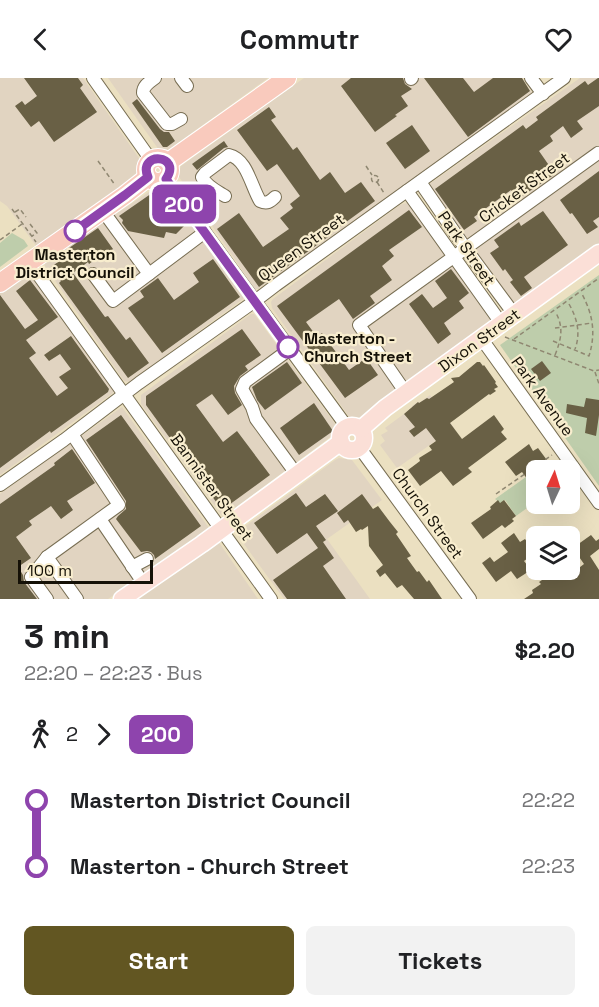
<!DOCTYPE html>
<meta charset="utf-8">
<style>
body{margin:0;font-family:"Space Grotesk",sans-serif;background:#f2f2f2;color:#202124;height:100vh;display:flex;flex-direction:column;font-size:22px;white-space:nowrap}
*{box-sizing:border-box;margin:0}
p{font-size:20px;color:#757577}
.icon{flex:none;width:33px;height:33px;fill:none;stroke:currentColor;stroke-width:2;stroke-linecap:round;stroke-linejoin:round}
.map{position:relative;height:521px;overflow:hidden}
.side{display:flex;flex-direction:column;background:#fff;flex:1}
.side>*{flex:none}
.badge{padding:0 12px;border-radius:9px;font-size:21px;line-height:39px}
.needle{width:39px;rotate:4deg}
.tools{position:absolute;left:526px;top:382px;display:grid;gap:12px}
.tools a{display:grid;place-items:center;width:54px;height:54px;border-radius:9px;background:#fff;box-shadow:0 6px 24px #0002;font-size:30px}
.scale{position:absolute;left:18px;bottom:15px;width:135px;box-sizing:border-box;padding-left:6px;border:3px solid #151107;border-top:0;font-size:16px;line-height:21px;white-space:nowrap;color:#151107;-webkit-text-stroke:4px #f8edce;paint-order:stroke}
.map>.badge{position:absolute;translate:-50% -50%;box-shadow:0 0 0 3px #fff}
.legs{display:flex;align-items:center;gap:9px;height:66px;padding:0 24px;font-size:20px}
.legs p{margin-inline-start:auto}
.headline{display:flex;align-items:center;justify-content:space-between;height:102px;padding:0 24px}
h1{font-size:33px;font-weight:800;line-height:45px}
.button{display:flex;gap:12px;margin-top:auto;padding:12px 24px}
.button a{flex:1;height:69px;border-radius:9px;background:#625622;color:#fff;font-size:24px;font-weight:800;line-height:69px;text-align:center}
.button a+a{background:#f2f2f2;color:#202124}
ul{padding:0 24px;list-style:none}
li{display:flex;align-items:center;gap:21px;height:66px;font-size:22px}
li i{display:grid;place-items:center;width:9px;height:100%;margin:0 8px;background:currentColor}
li i::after{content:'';width:15px;height:15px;margin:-8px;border:4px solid;border-radius:50%;background:#fff}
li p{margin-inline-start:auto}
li:first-child i{background:linear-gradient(#0000 50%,currentColor 0)}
li:last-child i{background:linear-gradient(currentColor 50%,#0000 0)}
header{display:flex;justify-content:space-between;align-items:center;height:78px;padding:0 24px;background:#fff;font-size:27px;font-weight:800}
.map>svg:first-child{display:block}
.commercial{fill:#e1d4c1}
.green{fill:#becdab}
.building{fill:#696045}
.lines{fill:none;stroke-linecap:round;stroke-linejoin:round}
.minor-casing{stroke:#786e53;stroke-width:14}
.major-casing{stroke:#fff;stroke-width:19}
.highway-casing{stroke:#fff;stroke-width:20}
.path{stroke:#8f8771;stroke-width:1.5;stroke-dasharray:4.5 3;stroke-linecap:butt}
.minor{stroke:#fff;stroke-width:12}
.major{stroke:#fbdfd7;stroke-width:16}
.highway{stroke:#f9cabd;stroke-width:18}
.line-1-casing{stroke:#fff;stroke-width:14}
.line-1{stroke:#8e44ad;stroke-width:9}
.stop-1-dot{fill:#fff;stroke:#8e44ad;stroke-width:3}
.labels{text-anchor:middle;stroke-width:4.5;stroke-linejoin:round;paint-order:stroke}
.street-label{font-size:16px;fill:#151107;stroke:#f8edce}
.stop-label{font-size:16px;font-weight:bold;fill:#151107;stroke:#f8edce}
</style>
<header><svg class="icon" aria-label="back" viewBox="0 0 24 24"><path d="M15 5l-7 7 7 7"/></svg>Commutr<svg class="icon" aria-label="heart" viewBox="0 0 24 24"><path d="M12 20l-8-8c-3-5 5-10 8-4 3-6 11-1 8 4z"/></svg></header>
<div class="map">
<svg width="599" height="521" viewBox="0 0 599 521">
<rect width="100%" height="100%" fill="#ebe0c1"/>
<g class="commercial">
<polygon points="0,0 83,0 141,83 140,91 136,99 37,169 7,128 0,123"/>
<polygon points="108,0 268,0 167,73 159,72"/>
<polygon points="304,0 522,0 533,16 533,17 258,211 255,211 179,99 179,93 181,88"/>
<polygon points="580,0 599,0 599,166 514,226 510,224 428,107"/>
<polygon points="158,108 166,113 243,217 243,221 129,304 124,303 45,188 45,183"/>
<polygon points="406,125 409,126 491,241 489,244 360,343 354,343 350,340 272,230 271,224 273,221 400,127"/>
<polygon points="25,195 32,197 115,312 113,315 0,397 0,213"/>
<polygon points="251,236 254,236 336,347 337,354 223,439 141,326 141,317"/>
<polygon points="430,317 454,350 397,390 380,367 385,363 381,357 388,353 385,350 412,330 412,328 418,324 419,325"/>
<polygon points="122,329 209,450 108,521 0,521 0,416"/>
<polygon points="339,380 352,382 382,422 327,461 370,521 284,521 236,455 335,382"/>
<polygon points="218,463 258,521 135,521"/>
</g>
<g class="green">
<polygon points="12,155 24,162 28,168 0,189 0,165"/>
<polygon points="599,197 599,408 500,267"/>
<polygon points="526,399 537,414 537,423 516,438 505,422 500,425 495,421"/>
</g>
<g class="building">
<polygon points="24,0 78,0 83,7 80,10 97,34 54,64 39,43 31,49 15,28 22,23 25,27 37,18"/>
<polygon points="351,0 403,0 405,6 412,11 401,18 408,28 395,37 397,38 375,54 341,8"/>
<polygon points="424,0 463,0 474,14 493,0 522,0 530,13 468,59"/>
<polygon points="598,0 599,0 599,28 577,43 583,51 571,60 563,48 550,58 553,63 539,73 555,96 518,121 511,112 474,139 477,143 464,152 435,111 523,47 526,51 538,42 536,39 585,3 588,7"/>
<polygon points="137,21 160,51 164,54 169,54 175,63 167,69 163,69 132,25"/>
<polygon points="269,29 276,39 271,42 293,72 297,69 320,102 330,94 345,115 361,104 375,123 331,155 332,156 259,209 217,151 239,135 263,169 289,151 280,140 293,130 290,126 300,118 277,86 267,93 237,52"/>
<polygon points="412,47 430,73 405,91 386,65"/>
<polygon points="224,63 228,69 224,70 197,92 192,86"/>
<polygon points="599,93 599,139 593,143 598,149 587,156 572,135 570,136 560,122"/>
<polygon points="155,113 161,118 163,116 169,122 186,146 176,156 166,154 164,160 128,153 122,145 123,142 119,138"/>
<polygon points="409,132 422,149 389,172 394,178 382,188 392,202 370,218 375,225 353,241 339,221 306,244 317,259 322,255 349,292 366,280 378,297 345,320 277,228"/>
<polygon points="543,133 568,167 524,199 532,210 521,218 510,204 513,202 505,191 503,193 490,175 499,169 494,162 519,144 521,148"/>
<polygon points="98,150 113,171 98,182 97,180 89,186 88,184 73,195 105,239 108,238 126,262 130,259 149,285 128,300 59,205 61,203 51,189 72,174 69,170"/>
<polygon points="213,181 240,219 162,275 128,230 144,219 140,213 158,200 174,222 199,204 193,195"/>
<polygon points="451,191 469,215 459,223 464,230 444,245 451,256 438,266 409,226 422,216 433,230 447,220 435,203"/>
<polygon points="30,202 58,239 26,262 36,275 29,280 57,318 68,310 59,299 71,291 60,276 49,283 44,277 71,258 109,311 108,314 51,355 50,353 0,390 0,217 25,251 38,242 16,213"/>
<polygon points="242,251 261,277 245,288 248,292 240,298 234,308 235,315 242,327 228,337 212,316 196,327 223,364 237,353 270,397 222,432 146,327 146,318"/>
<polygon points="542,283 551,295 540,303 531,291"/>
<polygon points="287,284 302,305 265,332 257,322 252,309"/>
<polygon points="477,284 480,284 483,288 484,287 496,304 495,305 498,309 494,311 496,313 490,317 489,316 450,345 462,361 494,337 504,351 501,354 507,361 468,390 472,394 453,408 441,393 420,408 408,392 420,383 419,380 432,372 429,368 436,363 426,350 414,359 409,353 415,349 404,336 418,324 419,325 427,320 429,321 454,304 451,300 459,299"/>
<polygon points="586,320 599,322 599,337 596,358 585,355 587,340 566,335 567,326 584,329"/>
<polygon points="314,325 333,353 299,377 280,350"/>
<polygon points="121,337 201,448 155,481 154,477 151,474 147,473 141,474 116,441 118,438 126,431 126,423 86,362"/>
<polygon points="529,366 533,373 538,370 555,393 537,393 537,414 522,394 516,398 505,384"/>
<polygon points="72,371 95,405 67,423 73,432 61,441 51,428 29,443 32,447 16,459 31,480 18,489 23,497 24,504 37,521 0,521 0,426 55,387 54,385"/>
<polygon points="296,415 306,429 325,416 338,433 316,448 326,462 323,464 334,480 323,488 346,521 287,521 273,502 318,470 307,455 277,476 254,445"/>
<polygon points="362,416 373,431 378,428 390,444 398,454 396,456 411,478 407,480 417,494 419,493 427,504 429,502 442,521 414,521 402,507 397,510 385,495 380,499 376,493 383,487 369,468 368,448 362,452 361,451 356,454 348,442 344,445 337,435"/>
<polygon points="498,422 500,425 504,422 516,438 512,441 514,443 505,450 502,447 483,461 471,445 491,431 490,429"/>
<polygon points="514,455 520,464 525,461 535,475 524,483 531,492 517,501 511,493 496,504 482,485 490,479 494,484 508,474 501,465"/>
<polygon points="591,457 596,463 599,461 599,471 590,478 599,492 599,521 524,521 533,515 532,512 541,506 539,504 557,492 568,492 571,496 584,486 575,473 578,470 577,467"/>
</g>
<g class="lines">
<g class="minor-casing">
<g id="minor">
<polyline points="93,0 151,82"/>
<path d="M155 0C150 4 143 7 143 15L167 46H172L181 41"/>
<polyline points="181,0 187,8"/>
<polyline points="531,0 543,16"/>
<polyline points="411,1 412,0"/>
<polyline points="166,101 347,349"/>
<polyline points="420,104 466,171 514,236"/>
<polyline points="407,113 501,245"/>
<path d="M225 118C217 113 206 108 202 99L205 95 229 77C247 81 251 108 260 123 267 126 270 124 275 119"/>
<polyline points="103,133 149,196"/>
<polyline points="29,184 271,521"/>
<polyline points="93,196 113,223 205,154"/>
<polyline points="481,260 599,425"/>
<polyline points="290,271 245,304 242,311 252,329 256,341 297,397"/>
<polyline points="406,315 359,247 598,75 599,76"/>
<polyline points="359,369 470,521"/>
<polyline points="0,407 64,362 139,305 255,223 276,207 564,0"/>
<polyline points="100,441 144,506"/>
<polyline points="47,479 77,521"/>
<polyline points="132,489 147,481"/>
<polyline points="47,521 31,499 47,479 119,427 72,356"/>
</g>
</g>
<g class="major-casing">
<g id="major">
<circle cx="352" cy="360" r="12"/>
<polyline points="361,351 385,330 599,175"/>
<polyline points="122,521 202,466 341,364"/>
</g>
</g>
<g class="highway-casing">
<g id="highway">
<circle cx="158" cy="92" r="12"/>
<polyline points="167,85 287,0"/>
<polyline points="0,205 125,117 148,99"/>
</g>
</g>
<g class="path">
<polyline points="98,83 115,107"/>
<polyline points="366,88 372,97"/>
<circle cx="375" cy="101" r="3.5"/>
<polyline points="377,104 384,115"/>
<polyline points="12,131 36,164"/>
<polyline points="15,134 20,131 26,139"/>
<polyline points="30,146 37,155 32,158"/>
<polyline points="0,162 22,146"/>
<path d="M569 226C577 240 581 255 575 271"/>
<polyline points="555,250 592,245"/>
<polyline points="505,259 594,293 599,292"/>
<polyline points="514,261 599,200"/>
<path d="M553 263 589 278C596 255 593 237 582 216"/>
<path d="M555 277C561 262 564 250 556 235"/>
<polyline points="595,294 599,306"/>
<polyline points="496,416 552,377"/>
</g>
<use href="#minor" class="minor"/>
<use href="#major" class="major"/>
<use href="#highway" class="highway"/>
</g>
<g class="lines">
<g class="line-1-casing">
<path id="line-1" d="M75 153 125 117 148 99C137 73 183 76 166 101L168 104 288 269"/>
</g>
<use href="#line-1" class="line-1"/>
</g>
<g class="stop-1-dot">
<circle cx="75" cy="153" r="10"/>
<circle cx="288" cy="269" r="10"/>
</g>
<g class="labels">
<g class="street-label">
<text transform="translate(524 109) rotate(-36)" y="6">Cricket Street</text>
<text transform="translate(301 169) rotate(-36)" y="6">Queen Street</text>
<text transform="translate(467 170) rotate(55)" y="6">Park Street</text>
<text transform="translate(479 262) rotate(-36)" y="6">Dixon Street</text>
<text transform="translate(543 318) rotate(54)" y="6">Park Avenue</text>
<text transform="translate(212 409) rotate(54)" y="6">Bannister Street</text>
<text transform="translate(428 435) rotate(54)" y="6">Church Street</text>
</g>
<g class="stop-label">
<text x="75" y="182">Masterton<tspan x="75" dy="18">District Council</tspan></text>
<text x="304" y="266" text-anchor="start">Masterton -<tspan x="304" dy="18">Church Street</tspan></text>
</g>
</g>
</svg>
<div class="tools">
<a><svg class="needle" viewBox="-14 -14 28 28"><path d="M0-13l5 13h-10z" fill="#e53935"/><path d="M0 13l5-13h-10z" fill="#757577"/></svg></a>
<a><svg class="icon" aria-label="layers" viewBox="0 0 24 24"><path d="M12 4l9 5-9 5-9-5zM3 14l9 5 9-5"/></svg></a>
</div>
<div class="scale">100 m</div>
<b class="badge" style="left:184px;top:126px;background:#8e44ad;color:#fff">200</b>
</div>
<section class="side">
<div class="headline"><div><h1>3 min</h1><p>22:20 – 22:23 · Bus</p></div><b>$2.20</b></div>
<div class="legs"><svg class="icon" aria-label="walk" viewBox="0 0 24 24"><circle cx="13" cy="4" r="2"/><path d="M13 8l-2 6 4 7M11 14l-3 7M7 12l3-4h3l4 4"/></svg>2<svg class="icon" aria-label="forward" viewBox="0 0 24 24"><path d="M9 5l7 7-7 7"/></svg><b class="badge" style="background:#8e44ad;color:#fff">200</b></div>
<ul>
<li><i style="color:#8e44ad"></i><b>Masterton District Council</b><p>22:22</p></li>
<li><i style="color:#8e44ad"></i><b>Masterton - Church Street</b><p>22:23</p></li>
</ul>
<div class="button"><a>Start</a><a>Tickets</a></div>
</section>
